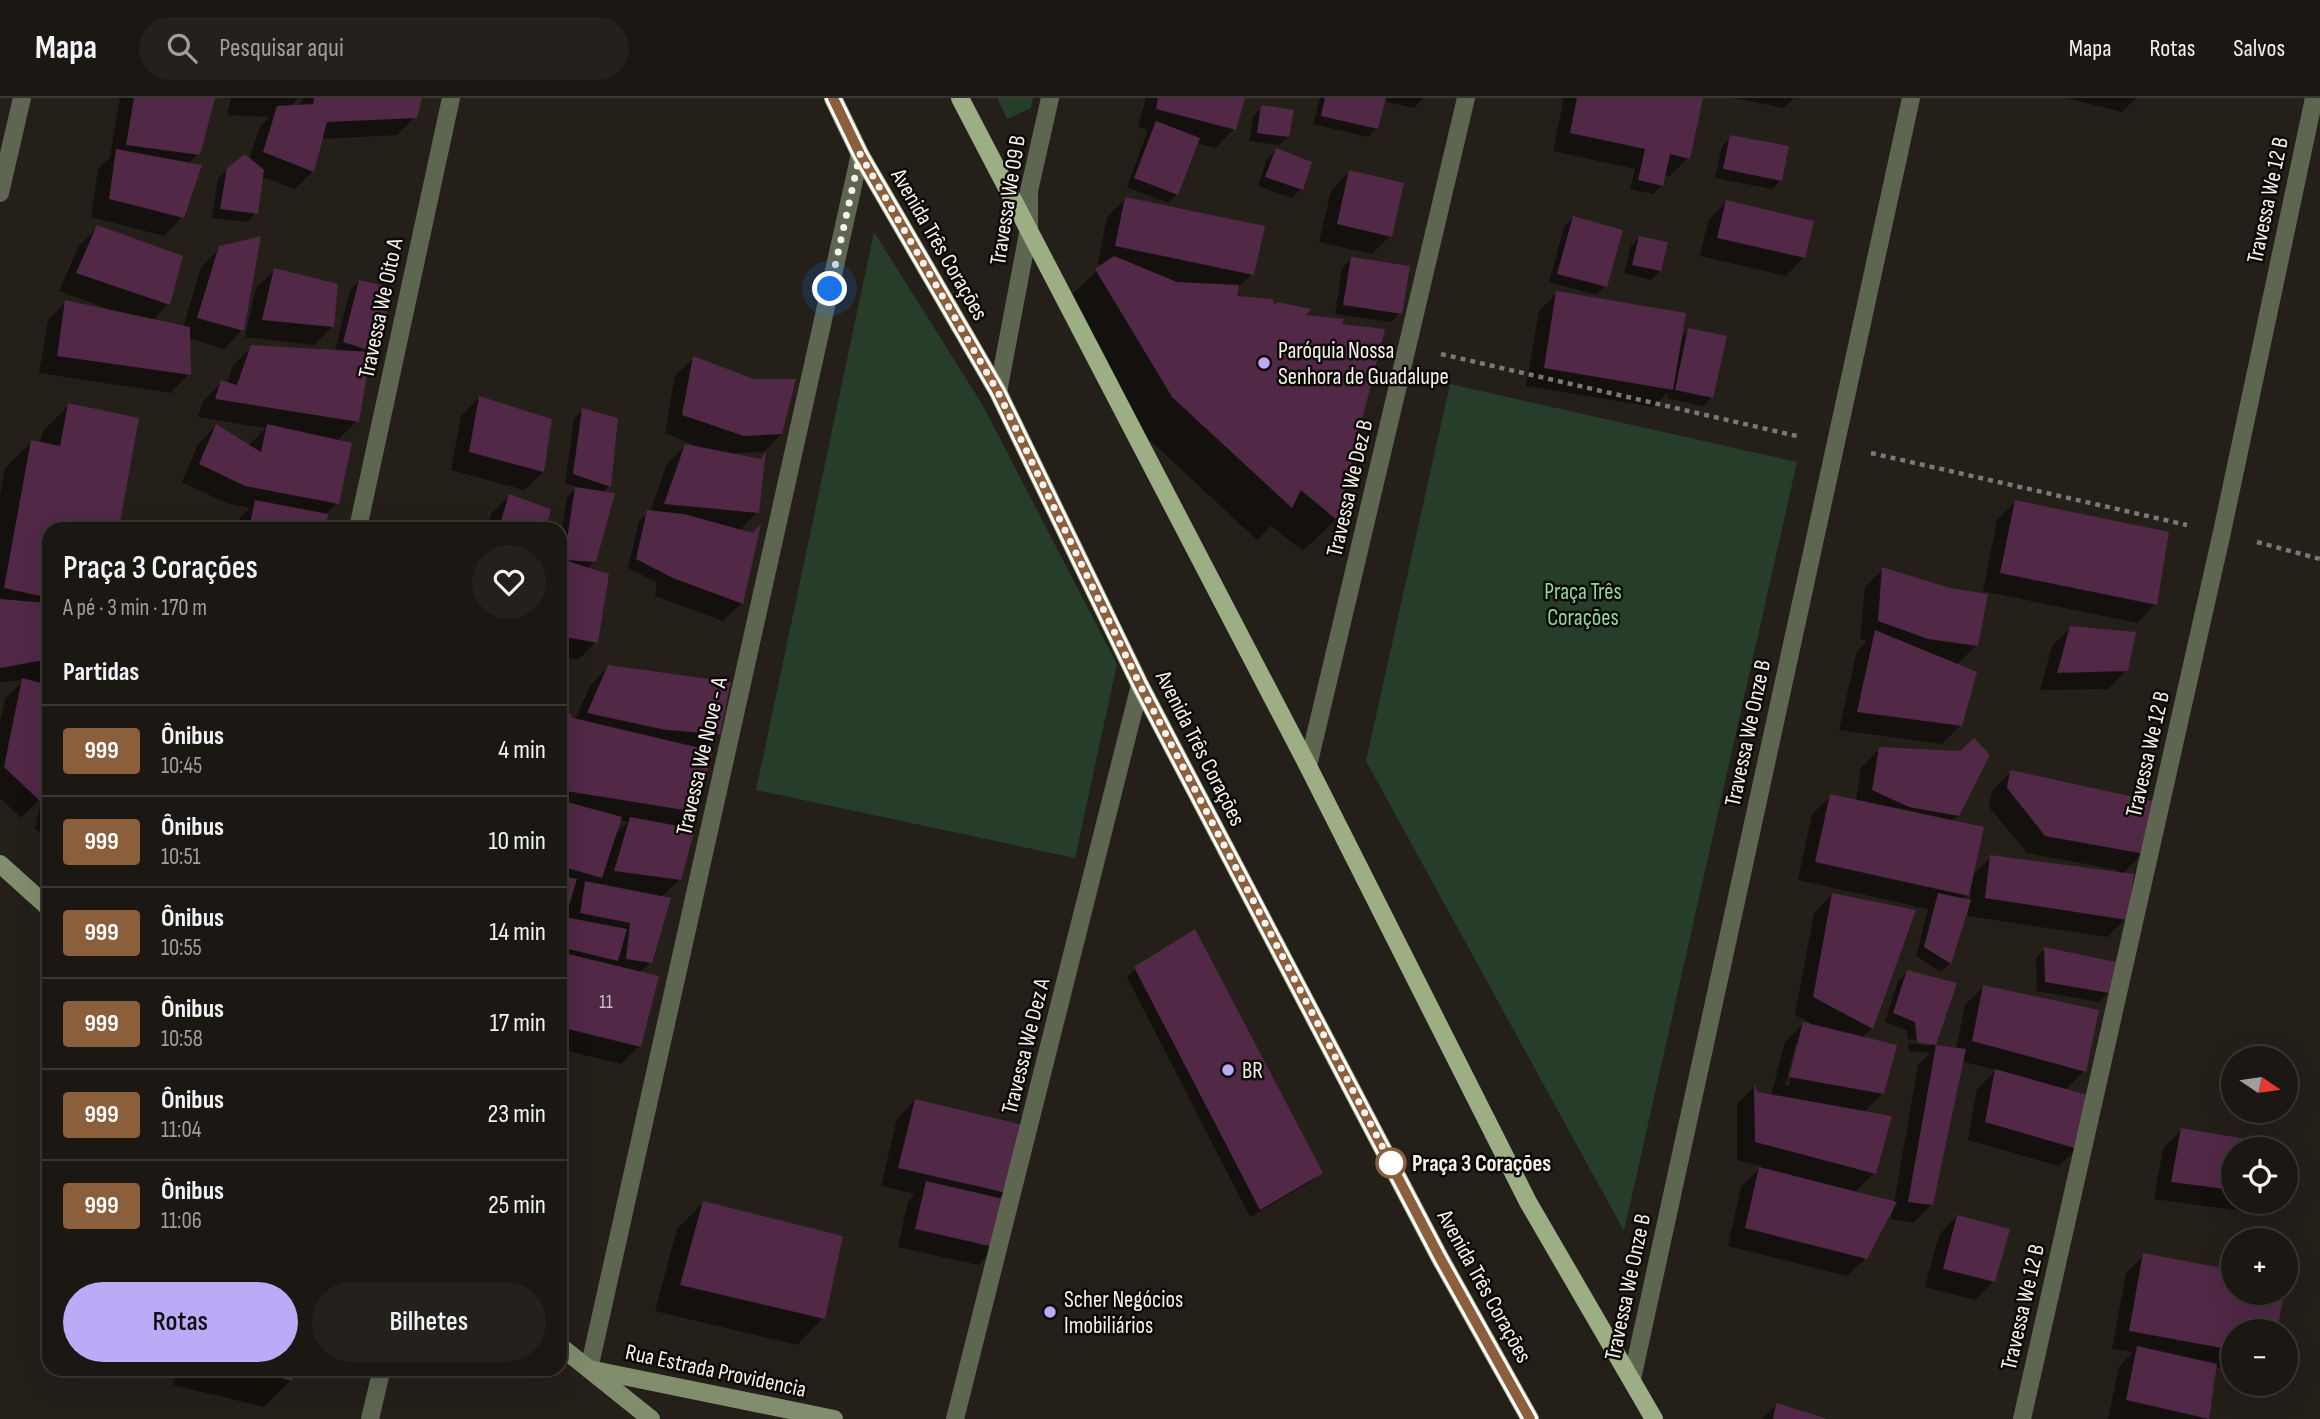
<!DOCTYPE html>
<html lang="pt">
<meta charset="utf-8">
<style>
body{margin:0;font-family:"Sofia Sans Condensed",sans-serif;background:#24201c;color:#f1f3f6;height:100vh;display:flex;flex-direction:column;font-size:26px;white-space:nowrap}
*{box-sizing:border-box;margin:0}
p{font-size:23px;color:#a09fa0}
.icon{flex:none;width:38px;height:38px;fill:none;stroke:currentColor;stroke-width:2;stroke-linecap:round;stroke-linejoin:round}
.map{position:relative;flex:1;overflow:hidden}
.details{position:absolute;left:42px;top:424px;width:525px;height:854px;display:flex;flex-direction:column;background:#1b1713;border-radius:21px;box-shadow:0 7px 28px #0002,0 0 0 2px #393633}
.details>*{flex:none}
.badge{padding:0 14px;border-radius:5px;font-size:24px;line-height:46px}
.needle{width:46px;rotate:103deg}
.tools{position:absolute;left:2221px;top:948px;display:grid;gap:14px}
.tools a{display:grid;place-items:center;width:77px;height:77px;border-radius:50%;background:#1b1713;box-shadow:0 7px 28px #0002,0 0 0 2px #393633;font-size:35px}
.you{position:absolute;width:35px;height:35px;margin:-18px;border:5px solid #fff;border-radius:50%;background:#1a73e8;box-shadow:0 0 0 10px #1a73e833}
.map>.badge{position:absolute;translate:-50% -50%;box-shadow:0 0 0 4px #fff}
h2{padding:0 21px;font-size:26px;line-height:63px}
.round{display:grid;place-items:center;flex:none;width:74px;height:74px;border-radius:37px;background:#24201c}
.summary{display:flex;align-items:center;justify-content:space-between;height:119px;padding:0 21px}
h1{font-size:33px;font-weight:600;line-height:52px}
.button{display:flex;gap:14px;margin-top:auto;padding:14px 21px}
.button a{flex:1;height:80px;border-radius:42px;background:#bbaaf6;color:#111;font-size:28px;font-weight:600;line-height:80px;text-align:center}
.button a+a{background:#24201c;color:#f1f3f6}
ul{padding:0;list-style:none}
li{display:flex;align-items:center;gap:21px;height:91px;padding:0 21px;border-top:2px solid #393633}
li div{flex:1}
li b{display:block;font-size:26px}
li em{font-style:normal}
li .badge{min-width:77px;font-weight:700;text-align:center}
header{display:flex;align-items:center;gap:42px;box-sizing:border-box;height:98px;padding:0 35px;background:#1b1713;border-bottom:2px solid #393633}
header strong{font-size:33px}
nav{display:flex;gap:38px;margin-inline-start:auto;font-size:24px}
.search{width:490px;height:63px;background:#24201c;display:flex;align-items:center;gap:18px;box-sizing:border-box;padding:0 24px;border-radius:38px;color:#a09fa0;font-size:26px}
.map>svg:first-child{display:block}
.green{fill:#263d29}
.shadow{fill:#0007;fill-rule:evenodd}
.building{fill:#512846}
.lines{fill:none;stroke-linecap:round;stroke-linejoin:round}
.path{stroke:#7d7873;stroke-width:4.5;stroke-dasharray:5 5;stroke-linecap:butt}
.minor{stroke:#5e6652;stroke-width:18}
.secondary{stroke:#818e6d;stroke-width:18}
.primary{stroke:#9cae83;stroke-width:18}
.line-casing{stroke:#fff;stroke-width:16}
.line{stroke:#8b5e3c;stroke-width:10}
.walk{stroke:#f5f1ed;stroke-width:7;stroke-dasharray:0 12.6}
.poi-dot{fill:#bbaaf6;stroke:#0c0907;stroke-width:2.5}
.stop-dot{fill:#fff;stroke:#8b5e3c;stroke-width:3.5}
.labels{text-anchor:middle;stroke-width:5;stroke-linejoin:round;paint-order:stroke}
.number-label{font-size:19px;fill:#ccbfc3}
.street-label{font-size:23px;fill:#f5f1ed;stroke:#0c0907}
.poi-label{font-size:23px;fill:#f5f1ed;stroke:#0c0907;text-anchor:start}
.park-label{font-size:23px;fill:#95d79e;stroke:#0c0907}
.stop-label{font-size:23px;font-weight:bold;fill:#f5f1ed;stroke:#0c0907;text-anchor:start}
</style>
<header>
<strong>Mapa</strong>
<div class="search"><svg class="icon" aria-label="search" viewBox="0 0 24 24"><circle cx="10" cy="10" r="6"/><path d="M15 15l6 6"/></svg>Pesquisar aqui</div>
<nav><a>Mapa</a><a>Rotas</a><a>Salvos</a></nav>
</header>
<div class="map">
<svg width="2320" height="1321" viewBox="0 0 2320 1321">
<rect width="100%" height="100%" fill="#241f19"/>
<g class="green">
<polygon points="997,0 1033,0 1031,10 1007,21"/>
<polygon points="874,134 982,306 1117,566 1075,760 756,692"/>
<polygon points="1450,286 1797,364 1624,1133 1366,663"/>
</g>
<g class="shadow">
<polygon points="120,0 213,0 198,56 188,66 182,119 164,138 91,119 98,71 110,59"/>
<polygon points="231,0 298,0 290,9 298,9 303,0 420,0 415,19 397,37 321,41 313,73 295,91 262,79 256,115 247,124 212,120 218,80 228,71 249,62 260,29 269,19 227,17"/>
<polygon points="1146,0 1243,0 1234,31 1216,50 1197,45 1177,96 1168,105 1127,89 1148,32 1138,29"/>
<polygon points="1320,0 1423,0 1414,10 1383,3 1377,30 1368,39 1313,26"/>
<polygon points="1564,0 1701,0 1688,60 1670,78 1664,77 1662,87 1653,96 1630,91 1635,71 1553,53"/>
<polygon points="1735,0 1794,0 1784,10"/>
<polygon points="2066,0 2136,0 2122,14"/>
<polygon points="1262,9 1288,39 1279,47 1249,43 1253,18"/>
<polygon points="1731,39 1781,82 1772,91 1715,80 1722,48"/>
<polygon points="1276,52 1301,91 1292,100 1258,88 1267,61"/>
<polygon points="1349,74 1390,138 1372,156 1319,144 1331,93"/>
<polygon points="1125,101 1252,176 1236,192 1235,200 1302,218 1336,421 1303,453 1271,428 1257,442 1139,332 1063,205 1103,167 1098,166 1107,119"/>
<polygon points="1726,104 1804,159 1786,178 1700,158 1708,123"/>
<polygon points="1573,120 1605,188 1596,197 1549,184 1564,129"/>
<polygon points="98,129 181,159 168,206 152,223 183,230 201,169 220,150 242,232 224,251 188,240 189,276 171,295 39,275 48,222 66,204 108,213 109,211 59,193 79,148"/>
<polygon points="1639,140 1660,173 1651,182 1624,175 1631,148"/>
<polygon points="1351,161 1400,215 1391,224 1335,216 1342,170"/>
<polygon points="275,172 332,229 314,247 245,239 256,190"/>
<polygon points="359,184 376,254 367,263 357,323 337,343 337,405 326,416 324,430 236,430 238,422 250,410 226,405 182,384 198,346 216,328 248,348 266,330 198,319 203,303 222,284 227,286 233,267 252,249 335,253 350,192"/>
<polygon points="1557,195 1680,241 1689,232 1712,299 1703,308 1667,300 1668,294 1653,309 1526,288 1539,213"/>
<polygon points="694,260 781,336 764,354 730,355 758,363 764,357 757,414 739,433 753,437 742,505 723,523 655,498 657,485 628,470 639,423 650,414 667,366 686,347 706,352 665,335 675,278"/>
<polygon points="479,300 550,322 543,374 524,392 451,372 461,318"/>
<polygon points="69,307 137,322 118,430 49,430 49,650 46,664 49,664 49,742 35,731 42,699 21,720 0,700 0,624 5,601 24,582 0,584 0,399 5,370 32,344 40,346 43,333"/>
<polygon points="583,312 609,388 602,395 594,463 586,471 596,544 578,562 560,559 560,444 567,399 577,389 565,385 574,321"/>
<polygon points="509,398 548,412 544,430 487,430 491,416"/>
<polygon points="2015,404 2155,506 2137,525 1983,493 1997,422"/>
<polygon points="1883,471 1977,547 1956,567 1961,627 1942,646 1839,632 1857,553 1867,543 1860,541 1865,489"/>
<polygon points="2071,529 2126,572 2108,591 2040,592 2052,548"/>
<path d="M608 569 718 635 702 652 694 713 678 730 680 781 660 800 651 864 639 875V948L621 966 560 951V624L568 616 575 622 590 588ZM620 722 628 724 615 737Z"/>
<path d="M1880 651 1958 717 1951 724 1971 779 1991 759 2118 775V772L2027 755 1989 709 1992 693 2010 674 2143 755 2122 776 2125 821 2107 839 1968 818 1967 808 1950 865 1941 874 1916 858 1928 811 1798 782 1812 716 1831 698 1856 703 1861 669ZM1971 793 1970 804 1962 802Z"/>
<path d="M1832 796 1872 930 1861 940 1883 995 1863 1015 1874 1075 1854 1095 1894 1105 1918 967 1930 955 1909 953 1907 932 1885 924 1898 883 1907 874 1955 886 1934 948 1956 951 1965 907 1984 888 2084 973 2065 993 2077 1050 2059 1068 1968 1042 1977 991 1996 972 1961 963 1931 1107 1913 1125 1891 1121 1893 1109 1866 1160 1847 1178 1728 1148 1741 1089 1762 1068 1737 1062V1006L1754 989 1757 996 1771 998 1785 944 1803 926 1814 927 1795 917 1814 815ZM1909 941 1931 944V948L1908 945ZM1796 945H1799L1789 988H1785Z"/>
<polygon points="2045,851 2108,895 2099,904 2037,893 2036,860"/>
<polygon points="1136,870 1321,1074 1312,1083 1250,1119 1127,879"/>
<polygon points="915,1002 1006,1094 998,1101 997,1149 978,1167 898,1149 908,1103 915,1096 881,1088 897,1021"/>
<polygon points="2181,1032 2233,1052 2233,1104 2266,1104 2255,1115 2154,1101 2163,1051"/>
<polygon points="704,1104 823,1220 797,1247 655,1213 677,1131"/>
<polygon points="1957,1118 1994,1183 1975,1202 1925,1189 1939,1137"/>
<polygon points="2144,1157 2233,1173 2233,1273 2215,1269 2207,1321 2103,1321 2108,1321 2119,1269 2133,1254 2112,1251 2126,1175"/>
<polygon points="178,1270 294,1270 291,1282 264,1309 173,1287"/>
<polygon points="1776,1307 1821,1321 1762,1321"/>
</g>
<g class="building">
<polygon points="134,0 215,0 200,57 126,47"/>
<polygon points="314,0 422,0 417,20 327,24 314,74 263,54 277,8 313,6"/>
<polygon points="1158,0 1245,0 1236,32 1156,11"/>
<polygon points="1325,0 1386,0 1378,31 1321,18"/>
<polygon points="1577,0 1703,0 1690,61 1670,56 1663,88 1638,82 1645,51 1570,35"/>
<polygon points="1261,7 1294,12 1289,39 1257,35"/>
<polygon points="1156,23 1200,40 1178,97 1134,80"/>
<polygon points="1730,37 1789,48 1782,83 1723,71"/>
<polygon points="1276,50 1312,64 1303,92 1265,79"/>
<polygon points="116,51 202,67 184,120 109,101"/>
<polygon points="245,56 264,72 258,116 220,111 227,70"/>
<polygon points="1349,72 1404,85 1392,139 1337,126"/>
<polygon points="1125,99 1265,128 1254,177 1115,148"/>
<polygon points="1726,102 1814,123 1805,160 1717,140"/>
<polygon points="1573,118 1623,132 1607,189 1557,176"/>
<polygon points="97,127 183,158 170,207 76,175"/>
<polygon points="261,138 244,233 197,220 219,148"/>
<polygon points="1639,138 1668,144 1661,173 1632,167"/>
<polygon points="1114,158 1177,184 1239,187 1237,198 1273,201 1274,207 1278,204 1311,211 1306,217 1344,221 1342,226 1385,231 1337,422 1301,392 1292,410 1172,299 1095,171"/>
<polygon points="1351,159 1410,168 1402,216 1343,207"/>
<polygon points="274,170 338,186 334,229 262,222"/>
<polygon points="359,182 393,190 377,255 343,244"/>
<polygon points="1556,193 1686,215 1673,292 1544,270"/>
<polygon points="65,202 190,229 191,277 57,258"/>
<polygon points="1688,230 1727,238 1713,300 1675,292"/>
<polygon points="251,247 371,254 359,324 215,301 221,282 237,287"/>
<polygon points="693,258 754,281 796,281 782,336 744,338 682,317"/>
<polygon points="479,298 552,321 544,374 469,354"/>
<polygon points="68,305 139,320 119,430 49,430 49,500 4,490 31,342 60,348"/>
<polygon points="582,310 618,320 611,389 573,376"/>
<polygon points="216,326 261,354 267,326 352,345 339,406 245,388 199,366"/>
<polygon points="685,346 761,361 766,352 759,415 664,406"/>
<polygon points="575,389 615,395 596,464 564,462"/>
<polygon points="509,396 551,411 546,430 499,430"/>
<polygon points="255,402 328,416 326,430 249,430"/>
<polygon points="2015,402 2169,434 2157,507 2000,475"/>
<polygon points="647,412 684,416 753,435 761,426 743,506 673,480 636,461"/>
<polygon points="564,462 609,476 598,545 560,538 560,489"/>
<polygon points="1882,469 1950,490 1988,496 1978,548 1928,541 1878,523"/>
<polygon points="0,501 49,505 49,565 38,563 0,570"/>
<polygon points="2070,528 2136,534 2128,573 2057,575"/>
<polygon points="1875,532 1977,574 1962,628 1857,614"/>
<polygon points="608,567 731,584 720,636 666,632 587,615"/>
<polygon points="22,580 49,587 49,659 40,703 4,669"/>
<polygon points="568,613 573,620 713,653 696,714 560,692 560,650"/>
<polygon points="1974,640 1990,657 1959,718 1909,709 1872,692 1879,649 1960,653"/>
<polygon points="2010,672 2153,703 2145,756 2045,738 2007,690"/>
<polygon points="1830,696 1984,729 1969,798 1815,764"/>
<polygon points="560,702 622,719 602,780 560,768"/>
<polygon points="630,719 695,731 681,782 614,773"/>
<polygon points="1990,757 2134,776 2127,822 1985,800"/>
<polygon points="560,778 577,781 566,817 560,815"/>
<polygon points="585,783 671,800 652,865 626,861 630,825 580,815"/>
<polygon points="1832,795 1916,812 1873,931 1813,899"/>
<polygon points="1938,795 1971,802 1951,866 1924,849"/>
<polygon points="560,818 627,831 618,863 560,849"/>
<polygon points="1195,831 1323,1075 1260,1112 1134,869"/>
<polygon points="2044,849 2116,864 2109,895 2045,884"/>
<polygon points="560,854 659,878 641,949 560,929"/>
<polygon points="1907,872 1957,885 1936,947 1917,944 1915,924 1893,915"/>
<polygon points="1983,887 2099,912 2086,974 1972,943"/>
<polygon points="1803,924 1897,947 1884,996 1789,979"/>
<polygon points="1936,947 1966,951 1933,1107 1908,1104"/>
<polygon points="1995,971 2091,998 2078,1051 1985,1024"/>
<polygon points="1754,986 1758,994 1892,1018 1876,1076 1755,1044"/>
<polygon points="915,1001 1023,1027 1007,1095 898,1070"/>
<polygon points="2181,1030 2287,1048 2287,1052 2233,1052 2233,1092 2171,1084"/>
<polygon points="1759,1069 1897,1104 1867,1161 1745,1130"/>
<polygon points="926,1083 1008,1102 998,1150 915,1131"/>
<polygon points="703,1103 843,1138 825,1221 680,1187"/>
<polygon points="1957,1117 2010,1131 1995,1184 1943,1171"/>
<polygon points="2143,1155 2233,1172 2233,1195 2284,1195 2277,1234 2233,1234 2233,1252 2129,1233"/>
<polygon points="2137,1248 2217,1266 2209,1321 2126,1302"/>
<polygon points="244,1270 296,1270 292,1283"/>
<polygon points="1776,1305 1825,1320 1825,1321 1773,1321"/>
</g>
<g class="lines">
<g class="path">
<polyline points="1441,256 1801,339"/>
<polyline points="1871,355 2187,427"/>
<polyline points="2257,444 2320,461"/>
</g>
<g class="minor">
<polyline points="0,95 22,0"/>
<polyline points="998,294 1029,130 1029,93 1050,0"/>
<polyline points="358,430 451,0"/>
<polyline points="1308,668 1466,0"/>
<polyline points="589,1271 860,56"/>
<polyline points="1632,1281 1911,0"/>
<polyline points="370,1321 382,1270"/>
<polyline points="955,1321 1140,587"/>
<polyline points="2022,1321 2222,434 2314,0"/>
</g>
<g class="secondary">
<polyline points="0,766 49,810"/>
<polyline points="560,1248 651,1321"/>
<polyline points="589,1271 834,1321"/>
</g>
<g class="primary">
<polyline points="833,0 860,56 998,294 1140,587 1440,1160 1530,1321"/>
<polyline points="960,0 1308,668 1528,1104 1654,1321"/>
</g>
</g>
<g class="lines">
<g class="line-casing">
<polyline id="line" points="833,0 860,56 998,294 1140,587 1440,1160 1530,1321"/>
</g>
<use href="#line" class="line"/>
<polyline class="walk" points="830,191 860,56 998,294 1140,587 1391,1065"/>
</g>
<g class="poi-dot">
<circle cx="1264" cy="265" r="7"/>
<circle cx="1228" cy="972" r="7"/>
<circle cx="1050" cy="1214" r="7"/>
</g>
<circle class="stop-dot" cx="1391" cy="1065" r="14"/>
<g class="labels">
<g class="number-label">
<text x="606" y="910">11</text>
</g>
<g class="street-label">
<text transform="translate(1007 102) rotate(-81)" y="8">Travessa We 09 B</text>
<text transform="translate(2267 102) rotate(-78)" y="8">Travessa We 12 B</text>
<text transform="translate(940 146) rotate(60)" y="8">Avenida Três Corações</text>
<text transform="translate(380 210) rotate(-78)" y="8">Travessa We Oito A</text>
<text transform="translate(1349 390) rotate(-77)" y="8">Travessa We Dez B</text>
<text transform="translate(1747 635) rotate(-78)" y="8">Travessa We Onze B</text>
<text transform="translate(1201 650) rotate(63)" y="8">Avenida Três Corações</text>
<text transform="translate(2147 656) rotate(-77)" y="8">Travessa We 12 B</text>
<text transform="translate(701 658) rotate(-77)" y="8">Travessa We Nove - A</text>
<text transform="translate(1025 948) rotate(-76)" y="8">Travessa We Dez A</text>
<text transform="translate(1485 1188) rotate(61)" y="8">Avenida Três Corações</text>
<text transform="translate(1627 1189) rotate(-78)" y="8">Travessa We Onze B</text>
<text transform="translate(2022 1209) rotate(-77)" y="8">Travessa We 12 B</text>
<text transform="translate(716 1272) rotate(12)" y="8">Rua Estrada Providencia</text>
</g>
<g class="poi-label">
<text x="1278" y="260">Paróquia Nossa<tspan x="1278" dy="26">Senhora de Guadalupe</tspan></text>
<text x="1242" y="980">BR</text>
<text x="1064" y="1209">Scher Negócios<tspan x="1064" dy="26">Imobiliários</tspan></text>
</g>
<g class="park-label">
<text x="1583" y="501">Praça Três<tspan x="1583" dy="26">Corações</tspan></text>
</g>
<g class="stop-label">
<text x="1412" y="1073">Praça 3 Corações</text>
</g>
</g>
</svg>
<div class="tools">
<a><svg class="needle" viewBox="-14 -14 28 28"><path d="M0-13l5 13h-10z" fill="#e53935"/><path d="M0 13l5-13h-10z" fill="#a09fa0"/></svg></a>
<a><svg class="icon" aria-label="locate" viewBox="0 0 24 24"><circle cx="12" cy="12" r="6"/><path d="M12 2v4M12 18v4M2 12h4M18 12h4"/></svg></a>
<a>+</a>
<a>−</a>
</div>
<div class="you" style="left:830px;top:191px"></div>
<section class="details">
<div class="summary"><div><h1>Praça 3 Corações</h1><p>A pé · 3 min · 170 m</p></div><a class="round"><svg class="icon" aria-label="heart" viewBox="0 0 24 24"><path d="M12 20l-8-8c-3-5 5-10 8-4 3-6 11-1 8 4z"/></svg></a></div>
<h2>Partidas</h2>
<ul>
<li><span class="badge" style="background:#8b5e3c;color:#fff">999</span><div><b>Ônibus</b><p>10:45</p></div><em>4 min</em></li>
<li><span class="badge" style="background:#8b5e3c;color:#fff">999</span><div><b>Ônibus</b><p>10:51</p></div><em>10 min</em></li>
<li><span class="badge" style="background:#8b5e3c;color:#fff">999</span><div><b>Ônibus</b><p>10:55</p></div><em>14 min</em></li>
<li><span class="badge" style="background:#8b5e3c;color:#fff">999</span><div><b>Ônibus</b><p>10:58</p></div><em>17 min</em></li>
<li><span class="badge" style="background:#8b5e3c;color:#fff">999</span><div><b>Ônibus</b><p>11:04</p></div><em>23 min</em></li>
<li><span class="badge" style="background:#8b5e3c;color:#fff">999</span><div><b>Ônibus</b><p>11:06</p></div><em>25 min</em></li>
</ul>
<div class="button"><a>Rotas</a><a>Bilhetes</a></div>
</section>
</div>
